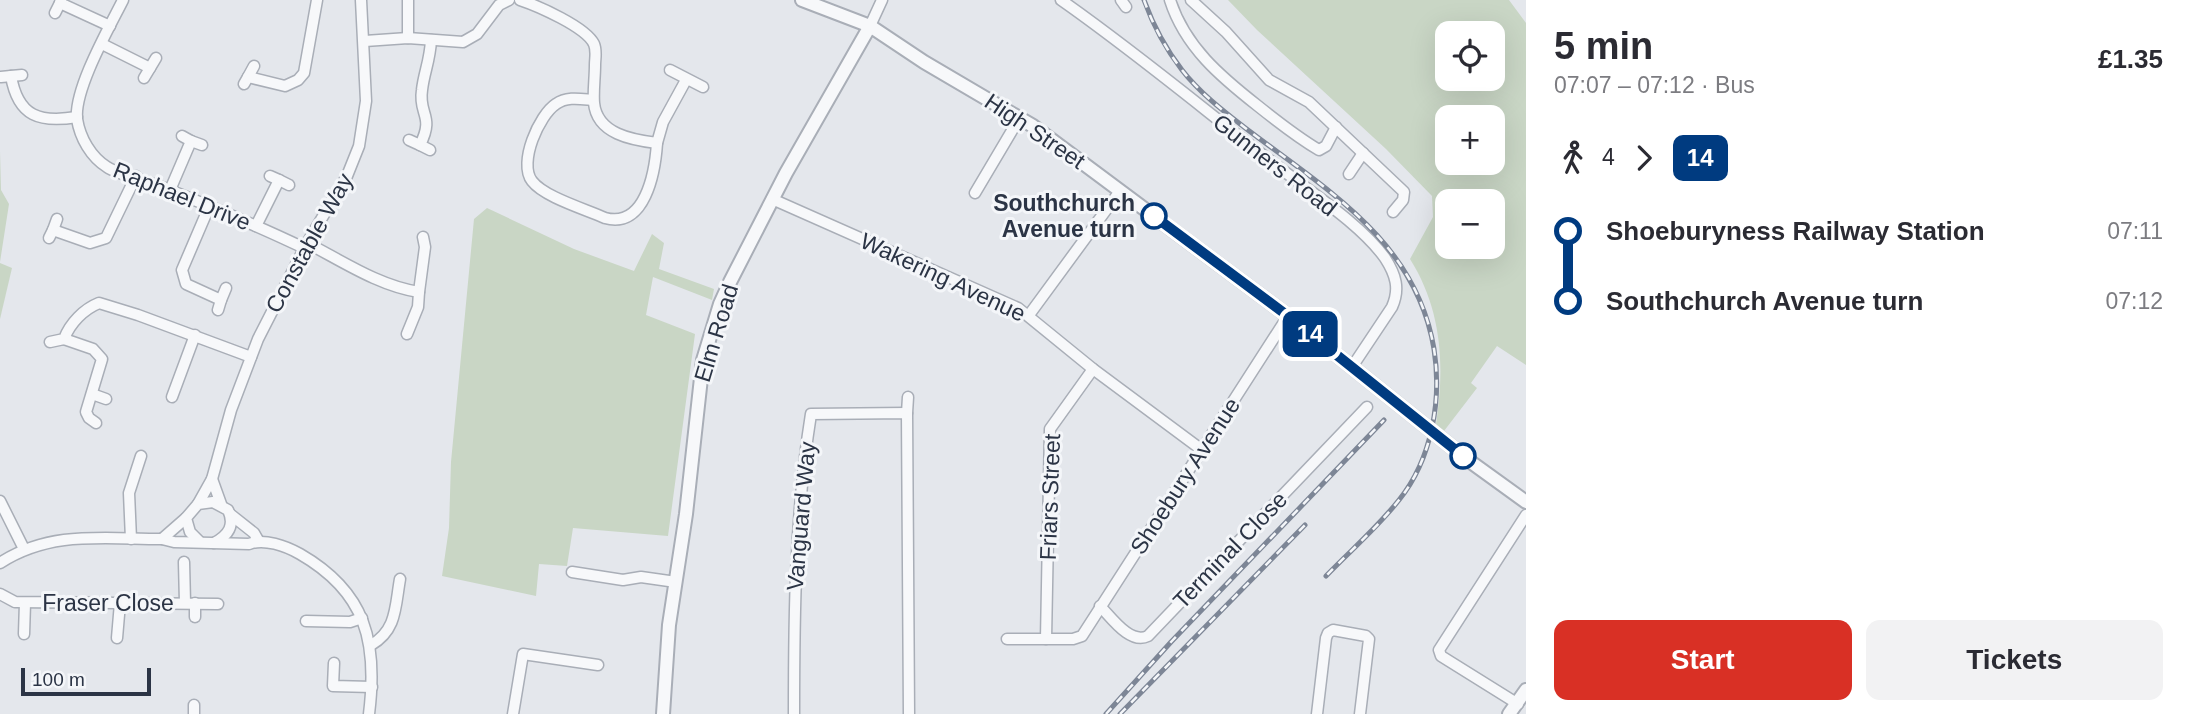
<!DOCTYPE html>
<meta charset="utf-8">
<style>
body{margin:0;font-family:Helvetica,sans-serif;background:#f2f2f3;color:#2b2b33;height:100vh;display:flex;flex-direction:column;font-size:26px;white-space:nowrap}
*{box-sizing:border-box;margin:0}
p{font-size:23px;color:#7c7c81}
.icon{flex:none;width:38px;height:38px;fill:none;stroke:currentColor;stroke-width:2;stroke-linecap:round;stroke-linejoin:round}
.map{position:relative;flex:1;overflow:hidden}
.details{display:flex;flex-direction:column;background:#fff;width:665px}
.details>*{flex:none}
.badge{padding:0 14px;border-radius:10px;font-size:24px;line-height:46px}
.fabs{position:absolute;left:1435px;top:21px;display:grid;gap:14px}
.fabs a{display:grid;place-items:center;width:70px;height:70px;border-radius:14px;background:#fff;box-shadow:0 7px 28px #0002;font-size:35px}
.scale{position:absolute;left:21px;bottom:18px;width:130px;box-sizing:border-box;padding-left:7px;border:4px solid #2b3445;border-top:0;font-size:19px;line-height:24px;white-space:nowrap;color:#2b3445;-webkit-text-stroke:5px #f4f6f9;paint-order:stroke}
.map>.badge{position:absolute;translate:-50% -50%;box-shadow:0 0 0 4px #fff}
.legs{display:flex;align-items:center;gap:10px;height:77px;padding:0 28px;font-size:23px}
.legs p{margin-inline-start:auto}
.summary{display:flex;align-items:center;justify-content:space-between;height:119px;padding:0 28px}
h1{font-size:38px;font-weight:700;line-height:52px}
.action{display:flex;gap:14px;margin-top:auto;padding:14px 28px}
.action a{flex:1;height:80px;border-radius:14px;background:#d93025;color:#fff;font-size:28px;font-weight:700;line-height:80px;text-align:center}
.action a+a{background:#f2f2f3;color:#2b2b33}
ul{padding:0 28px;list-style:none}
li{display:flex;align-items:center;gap:24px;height:70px;font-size:26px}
li i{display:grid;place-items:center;width:10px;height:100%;margin:0 9px;background:currentColor}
li i::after{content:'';width:18px;height:18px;margin:-9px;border:5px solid;border-radius:50%;background:#fff}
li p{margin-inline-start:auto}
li:first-child i{background:linear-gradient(#0000 50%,currentColor 0)}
li:last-child i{background:linear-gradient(currentColor 50%,#0000 0)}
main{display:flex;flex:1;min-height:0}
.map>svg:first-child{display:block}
.green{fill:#c9d6c5;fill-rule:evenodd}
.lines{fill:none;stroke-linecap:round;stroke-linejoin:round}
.minor-casing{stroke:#a9aeb7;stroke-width:13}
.tertiary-casing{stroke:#a9aeb7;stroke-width:16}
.minor{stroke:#f7f8fa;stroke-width:10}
.tertiary{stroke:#f7f8fa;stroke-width:12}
.rail-casing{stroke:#7d8696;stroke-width:5}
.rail{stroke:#f4f6f9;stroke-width:2.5;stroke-dasharray:8;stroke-linecap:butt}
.line-1-casing{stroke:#fff;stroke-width:16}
.line-1{stroke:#003b80;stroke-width:10}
.stop-1-dot{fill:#fff;stroke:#003b80;stroke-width:3.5}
.labels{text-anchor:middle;stroke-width:6;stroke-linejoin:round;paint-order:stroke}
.street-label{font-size:23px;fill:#2b3445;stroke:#f4f6f9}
.stop-label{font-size:23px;font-weight:bold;fill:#2b3445;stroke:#f4f6f9;text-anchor:end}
</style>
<main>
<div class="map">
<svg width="1526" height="714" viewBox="0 0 1526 714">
<rect width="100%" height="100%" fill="#e4e7ec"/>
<g class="green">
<path d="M1228 0H1509L1526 23V365L1497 346 1471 383 1477 388 1444 431 1436 424C1445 366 1442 310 1410 259L1433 217 1432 196 1386 149 1257 30ZM1447 33H1493V79H1447ZM1447 117H1493V163H1447ZM1447 201H1493V247H1447Z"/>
<polygon points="0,151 1,190 9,204 0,262"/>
<polygon points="487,208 574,249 634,271 652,234 664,243 659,269 714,289 712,300 653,277 646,315 695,334 668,536 573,528 567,566 539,564 536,596 442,576 449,528 451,462 474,219"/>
<polygon points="0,263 12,268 0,319"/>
</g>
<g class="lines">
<g class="minor-casing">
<g id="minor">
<polyline points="61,0 60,3 110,26"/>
<path d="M123 0C109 28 74 89 77 119 80 138 91 157 107 167 119 175 147 181 162 187 210 206 258 226 304 248"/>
<polyline points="408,0 408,38"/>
<path d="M520 0C538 6 586 27 594 44 597 51 595 58 595 65 595 78 593 91 594 103 597 134 632 140 657 143L663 122 686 80"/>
<path d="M1061 0C1134 51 1202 108 1272 162 1307 190 1360 223 1385 258 1396 275 1400 289 1392 307L1352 367"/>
<polyline points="1121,0 1126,7"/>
<path d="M1170 0C1185 47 1221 77 1258 106 1278 122 1297 137 1319 150L1326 146 1336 127"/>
<polyline points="1191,0 1226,32 1269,80 1309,102 1404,192 1403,200 1393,212"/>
<polyline points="55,13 60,3"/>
<polyline points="870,26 882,0"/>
<polyline points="365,41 408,38 463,42 477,34 499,5 509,0"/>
<polyline points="102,44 150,68 156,58"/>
<polyline points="670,70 703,87"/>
<polyline points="11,76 22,75"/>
<path d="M1 77 11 76C18 117 40 123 77 117"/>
<polyline points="248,77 254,66"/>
<polyline points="144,78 150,68"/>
<polyline points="244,84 248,77 285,86 298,80 304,73 317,0"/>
<path d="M593 100C581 99 567 96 556 104 539 115 518 163 532 181 544 197 585 209 605 218 645 229 655 173 657 143"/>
<polyline points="409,140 420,145"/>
<polyline points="191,141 202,145"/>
<path d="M430 150 420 145C435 115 418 115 422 90 424 72 430 61 431 40"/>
<polyline points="1349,174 1363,153"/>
<polyline points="279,180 289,185"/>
<polyline points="170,190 191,141 182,136"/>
<polyline points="975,193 1020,117"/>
<polyline points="772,199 1018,308 1093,369 1202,450"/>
<polyline points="209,207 182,270 186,284 221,300 218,310"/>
<polyline points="256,226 279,180 270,176"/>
<polyline points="53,230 57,219"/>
<polyline points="49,238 53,230 90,243 106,238 136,176"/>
<path d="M307 243C342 261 379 286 419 292L418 307 407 334"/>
<polyline points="419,292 425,247 423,237"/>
<polyline points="221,300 226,288"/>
<polyline points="1029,315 1120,191"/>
<polyline points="64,339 93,349 102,359 86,412 89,418 96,423"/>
<path d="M50 342 64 339C70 323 84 309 99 303L138 315 251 357"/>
<polyline points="92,394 106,399"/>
<polyline points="172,397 195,335"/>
<polyline points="907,413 908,397"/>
<polyline points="212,479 221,504"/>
<polyline points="0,501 24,549"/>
<polyline points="198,504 212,479 231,410 258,339 307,243 347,176 359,146 366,101 361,0"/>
<polyline points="230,514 254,533 258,540"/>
<polyline points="131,539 129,493 141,456"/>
<polyline points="162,539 186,518"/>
<path d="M199 541 190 532 186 518 198 504 213 502 228 510C235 525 229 535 214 543"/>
<polyline points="184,562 185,603"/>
<path d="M0 563C51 530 104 539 162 539L174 542 249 544C264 538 286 546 300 554 366 592 378 642 369 714"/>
<polyline points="572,572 623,580 641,577 676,582"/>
<polyline points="0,594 15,602 218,604"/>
<polyline points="195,603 195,617"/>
<path d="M1100 606C1111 617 1130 645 1148 636L1367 407"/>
<polyline points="306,621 350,622 362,618"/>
<polyline points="24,634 25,603"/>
<polyline points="117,638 120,603"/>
<polyline points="1007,639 1073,639 1082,636 1288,316"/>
<polyline points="1046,639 1050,429 1093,369"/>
<path d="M371 645C397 630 395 607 400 579"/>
<polyline points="334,663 333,686 372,687"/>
<polyline points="1518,704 1441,656 1439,650 1526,515"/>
<polyline points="194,714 194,705"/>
<polyline points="513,714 523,654 598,665"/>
<path d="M794 714C794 613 795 514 811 414L907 413 909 714"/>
<polyline points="1317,714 1326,638 1328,633 1333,630 1366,636 1369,639 1360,714"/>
</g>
</g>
<g class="tertiary-casing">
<g id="tertiary">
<polyline points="802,0 870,26 924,62 1033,126 1288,316 1468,460 1526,502"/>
<polyline points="663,714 669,625 686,514 703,360 720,304 730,282 786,173 870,26"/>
<polyline points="1509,714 1526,690"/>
</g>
</g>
<use href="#minor" class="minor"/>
<use href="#tertiary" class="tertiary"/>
<g class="rail-casing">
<g id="rail">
<path d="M1144 0C1153 25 1165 48 1182 70 1199 92 1222 110 1244 127 1325 189 1416 240 1434 349 1442 400 1432 459 1399 500 1377 528 1350 551 1326 576"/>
<polyline points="1106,714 1171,642 1384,420"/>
<polyline points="1120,714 1305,525"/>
</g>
</g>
<use href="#rail" class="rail"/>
</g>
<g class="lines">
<g class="line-1-casing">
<polyline id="line-1" points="1154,216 1288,316 1463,456"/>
</g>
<use href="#line-1" class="line-1"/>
</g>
<g class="stop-1-dot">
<circle cx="1154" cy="216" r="12"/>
<circle cx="1463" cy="456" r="12"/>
</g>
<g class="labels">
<g class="street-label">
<text transform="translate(1035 131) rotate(34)" y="8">High Street</text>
<text transform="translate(1275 165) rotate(38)" y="8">Gunners Road</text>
<text transform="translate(182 196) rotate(22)" y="8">Raphael Drive</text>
<text transform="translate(309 243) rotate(-61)" y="8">Constable Way</text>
<text transform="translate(943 277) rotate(25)" y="8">Wakering Avenue</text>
<text transform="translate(716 333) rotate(-73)" y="8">Elm Road</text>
<text transform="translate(1185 476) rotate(-57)" y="8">Shoebury Avenue</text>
<text transform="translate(1050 497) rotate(-88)" y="8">Friars Street</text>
<text transform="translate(801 516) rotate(-85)" y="8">Vanguard Way</text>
<text transform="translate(1230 550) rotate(-46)" y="8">Terminal Close</text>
<text x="108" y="611">Fraser Close</text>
</g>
<g class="stop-label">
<text x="1135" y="211">Southchurch<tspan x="1135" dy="26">Avenue turn</tspan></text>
</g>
</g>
</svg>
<div class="fabs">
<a><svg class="icon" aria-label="locate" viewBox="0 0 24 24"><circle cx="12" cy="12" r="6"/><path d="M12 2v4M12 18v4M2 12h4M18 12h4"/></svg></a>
<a>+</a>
<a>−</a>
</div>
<div class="scale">100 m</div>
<b class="badge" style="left:1310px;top:334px;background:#003b80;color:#fff">14</b>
</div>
<section class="details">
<div class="summary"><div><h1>5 min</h1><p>07:07 – 07:12 · Bus</p></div><b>£1.35</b></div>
<div class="legs"><svg class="icon" aria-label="walk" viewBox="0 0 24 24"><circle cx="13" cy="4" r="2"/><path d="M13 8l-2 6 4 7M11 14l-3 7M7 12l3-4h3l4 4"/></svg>4<svg class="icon" aria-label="forward" viewBox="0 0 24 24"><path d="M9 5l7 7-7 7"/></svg><b class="badge" style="background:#003b80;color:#fff">14</b></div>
<ul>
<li><i style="color:#003b80"></i><b>Shoeburyness Railway Station</b><p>07:11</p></li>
<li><i style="color:#003b80"></i><b>Southchurch Avenue turn</b><p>07:12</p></li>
</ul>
<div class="action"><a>Start</a><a>Tickets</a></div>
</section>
</main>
